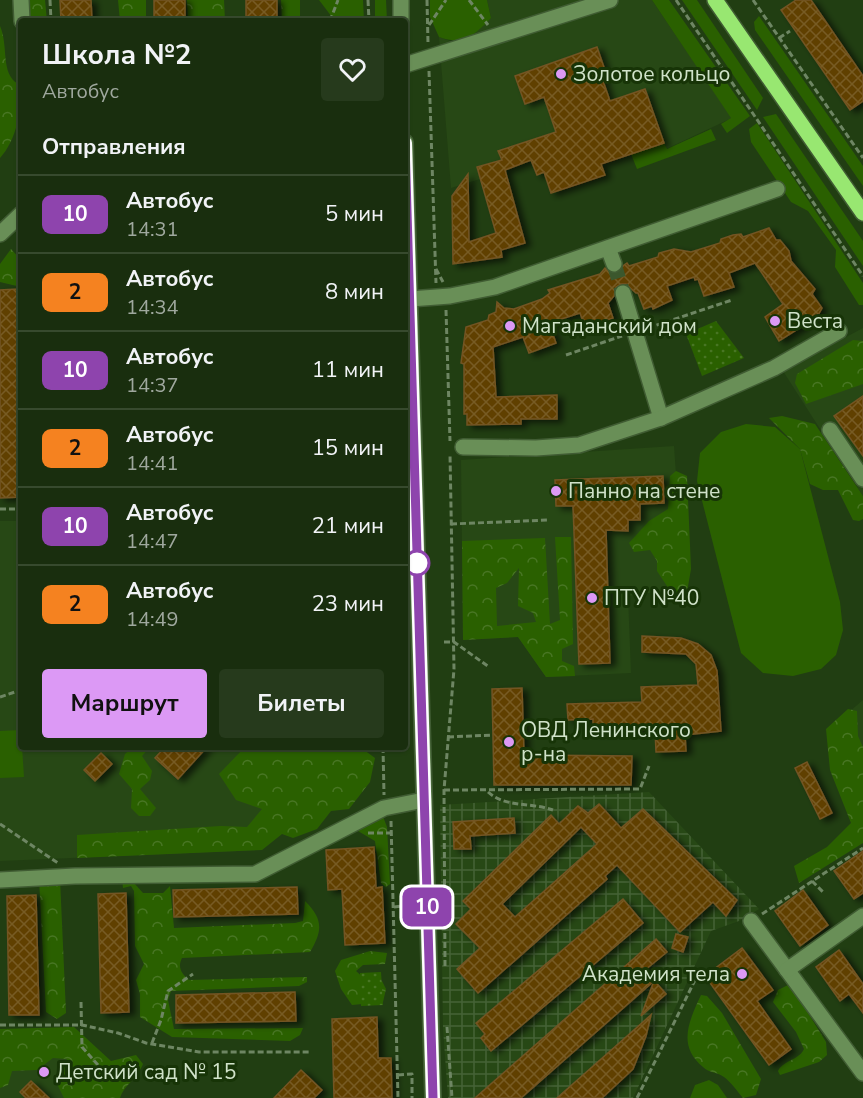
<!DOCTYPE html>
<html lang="ru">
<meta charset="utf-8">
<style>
body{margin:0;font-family:"Nunito Sans",sans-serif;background:#263a1c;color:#f1f3f6;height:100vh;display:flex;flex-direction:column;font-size:22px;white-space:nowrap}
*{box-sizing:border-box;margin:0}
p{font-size:20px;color:#9fa89e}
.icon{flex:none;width:33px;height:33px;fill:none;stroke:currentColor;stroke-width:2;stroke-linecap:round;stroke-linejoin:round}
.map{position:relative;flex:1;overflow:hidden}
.panel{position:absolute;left:18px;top:18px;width:390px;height:732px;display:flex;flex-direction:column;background:#192e0e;border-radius:6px;box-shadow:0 2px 4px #0004,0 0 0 2px #374a2e}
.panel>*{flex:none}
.badge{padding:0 12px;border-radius:9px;font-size:21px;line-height:39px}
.map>.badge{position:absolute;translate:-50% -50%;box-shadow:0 0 0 3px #fff}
h2{padding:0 24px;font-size:22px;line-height:54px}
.round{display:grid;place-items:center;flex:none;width:63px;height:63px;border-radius:6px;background:#263a1c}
.head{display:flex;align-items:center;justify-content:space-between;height:102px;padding:0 24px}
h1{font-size:28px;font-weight:700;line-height:45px}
.button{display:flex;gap:12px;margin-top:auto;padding:12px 24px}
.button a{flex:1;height:69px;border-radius:6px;background:#dc99f5;color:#111;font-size:24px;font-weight:700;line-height:69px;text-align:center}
.button a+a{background:#263a1c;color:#f1f3f6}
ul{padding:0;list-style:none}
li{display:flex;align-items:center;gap:18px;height:78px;padding:0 24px;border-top:2px solid #374a2e}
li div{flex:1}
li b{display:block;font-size:22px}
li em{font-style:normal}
li .badge{min-width:66px;font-weight:700;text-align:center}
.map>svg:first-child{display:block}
.built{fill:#274815}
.industrial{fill:url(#industrial-grid)}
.grass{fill:#2a6000}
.forest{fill:url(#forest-crowns);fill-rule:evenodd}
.park{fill:url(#park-dots)}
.building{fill:url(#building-cross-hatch);stroke:#735423;stroke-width:1.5;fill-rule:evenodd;filter:url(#shadow)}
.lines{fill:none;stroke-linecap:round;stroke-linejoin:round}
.minor-tunnel{stroke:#3b572d;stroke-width:15;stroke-dasharray:15 8;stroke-linecap:butt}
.minor-casing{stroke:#405c33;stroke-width:18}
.major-casing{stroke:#405c33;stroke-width:18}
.path{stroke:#6e8663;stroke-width:3;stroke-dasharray:6 3;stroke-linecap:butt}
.minor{stroke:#698f57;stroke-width:15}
.major{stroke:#98e771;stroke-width:15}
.line-casing{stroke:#fff;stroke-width:14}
.line{stroke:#8e44ad;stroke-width:9}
.poi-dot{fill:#dc99f5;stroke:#173407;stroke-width:2}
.stop-dot{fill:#fff;stroke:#8e44ad;stroke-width:3}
.labels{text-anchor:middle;stroke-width:6;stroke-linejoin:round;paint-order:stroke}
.poi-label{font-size:21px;fill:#d0e2c9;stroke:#173407;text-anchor:start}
</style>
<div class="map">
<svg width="863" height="1098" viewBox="0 0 863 1098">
<defs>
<pattern id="industrial-grid" width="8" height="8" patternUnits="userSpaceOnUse" patternTransform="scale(1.5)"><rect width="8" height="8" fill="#274815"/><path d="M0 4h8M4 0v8" fill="none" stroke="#456236"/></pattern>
<pattern id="forest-crowns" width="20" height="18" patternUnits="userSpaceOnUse" patternTransform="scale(1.5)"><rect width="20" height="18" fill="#2a6000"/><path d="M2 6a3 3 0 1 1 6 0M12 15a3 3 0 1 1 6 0" fill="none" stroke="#487624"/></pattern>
<pattern id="park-dots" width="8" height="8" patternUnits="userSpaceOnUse" patternTransform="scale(1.5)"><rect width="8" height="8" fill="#2a6000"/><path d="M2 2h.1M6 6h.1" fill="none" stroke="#487624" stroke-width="1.8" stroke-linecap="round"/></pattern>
<pattern id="building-cross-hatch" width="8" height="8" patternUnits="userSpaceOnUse" patternTransform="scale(1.5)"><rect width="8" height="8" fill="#614000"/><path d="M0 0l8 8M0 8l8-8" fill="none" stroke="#775b24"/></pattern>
<filter id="shadow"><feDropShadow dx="5.5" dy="3" stdDeviation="3" flood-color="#0009"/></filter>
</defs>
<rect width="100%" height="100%" fill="#213e12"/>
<g class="built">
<polygon points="487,0 652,0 732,118 666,149 663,143 601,165 537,175 531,160 505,170 501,160 477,167 480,179 451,188 439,37 453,42 491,18"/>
<polygon points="863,328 863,496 783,371"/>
<polygon points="674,446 684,588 628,596 631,673 546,677 518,637 463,640 461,460"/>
<polygon points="0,521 21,521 21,747 342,747 262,850 0,861"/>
<polygon points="863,700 863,754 841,719"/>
<polygon points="74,1030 108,1098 0,1098 0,1031"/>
</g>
<polygon class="industrial" points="649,792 759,909 739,921 711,931 633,1098 448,1098 443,1028 440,805"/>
<g class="grass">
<polygon points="319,0 363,0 364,21 335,21"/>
<polygon points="375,0 386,0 387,21 375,21"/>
<path d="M430 0H487L491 18C474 35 464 46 439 37L430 17Z"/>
<polygon points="652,0 669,0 750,116 727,133 721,124 731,118"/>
<polygon points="682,0 697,0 763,98 757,110"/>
<polygon points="759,16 863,166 863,186 755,30 754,22"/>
<polygon points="776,114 863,241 863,266 763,117"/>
<polygon points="757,123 863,283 863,305 859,305 835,267 836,250 808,211 791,202 751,142 749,129"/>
<polygon points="711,129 716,140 637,169 631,154 664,143 667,149"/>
<polygon points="746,424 775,427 800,449 840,602 843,630 836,655 821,669 793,676 763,673 741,653 697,481 700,453 721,432"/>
<polygon points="21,730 24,777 0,778 0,731"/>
<polygon points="709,1080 718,1085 727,1098 690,1098 695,1085"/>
</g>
<g class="forest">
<polygon points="26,0 45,0 47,21 26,21"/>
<polygon points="118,0 146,0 146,21 120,21"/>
<polygon points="187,0 224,0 225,21 188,21"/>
<polygon points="281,0 300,0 300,21 282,21"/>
<path d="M0 26C9 47 0 73 18 84 24 107 16 141 0 158Z"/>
<polygon points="11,249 21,260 21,287 0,282 0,264"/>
<polygon points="853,340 863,341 863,384 806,404 795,383 797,374"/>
<polygon points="782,416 815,424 863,496 863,519 859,521 853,520 838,490 823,490 810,484 800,449 769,418"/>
<polygon points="676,471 687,476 691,569 687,592 673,595 657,571 657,561 650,550 634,552 629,543 649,521 668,509 670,476"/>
<path d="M555 537H571L573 644 562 649V661L574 666 575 676 546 677 518 637 463 640 462 541 545 538 550 624 560 620ZM519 568 518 606 533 613 536 622 497 626 496 588 507 583Z"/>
<polygon points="848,709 857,711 858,736 863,747 863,843 799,883 794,866 827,847 851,823 830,770 826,729"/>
<polygon points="133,747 150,747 142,756 152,771 150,780 140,789 156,808 150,816 139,816 131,808 132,789 119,774 125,754"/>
<polygon points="245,747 360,747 375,758 370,782 349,809 331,811 317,829 293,838 282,834 262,850 77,858 77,835 221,826 247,827 262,809 236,800 219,774"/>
<polygon points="382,814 387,827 390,884 386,887 381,883 375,841 358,831 363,823"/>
<polygon points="39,878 60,879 66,1013 57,1019 46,1012"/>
<path d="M122 879 133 882 143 893H163L170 886 174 928 295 923 303 921 305 901C323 919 323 930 310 952L182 958C177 968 182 974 189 980L307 977V982L299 986 171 991 168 1000 174 1029 303 1028 300 1035 290 1041 172 1037 140 1017V994L136 980 144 964 135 946 134 891 131 886 123 888Z"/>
<polygon points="370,951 387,953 385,964 363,965 356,971 367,981 382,981 386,989 383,1002 352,1005 341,989 335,971 341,960"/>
<path d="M790 984 826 1042 827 1055 819 1062 780 1075 778 1071C784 1060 799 1060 804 1049L796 1032 773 1002 778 990Z"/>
<path d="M701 995 707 996 722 1013 761 1079 756 1095 743 1098C737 1091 731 1082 724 1077 718 1072 709 1073 703 1067 677 1046 689 1021 701 995Z"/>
<path d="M74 1027 111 1061 136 1055 143 1064C136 1080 124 1085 120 1098H64L57 1084 67 1059 53 1058 37 1070 12 1071 8 1085 0 1088V1029Z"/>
</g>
<g class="park">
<polygon points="716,321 744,358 702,376 686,334"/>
<polygon points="381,972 383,1005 361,1006 360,973"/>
</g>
<g class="building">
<polygon points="60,0 91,0 92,21 61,21"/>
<rect x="154" y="0" width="31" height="21"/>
<rect x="246" y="0" width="31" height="21"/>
<polygon points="796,0 811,0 863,76 863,101 850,110 781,10"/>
<polygon points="597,47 607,76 602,78 610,101 645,89 664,143 601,164 605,175 551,193 544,172 537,175 531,160 505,170 525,243 501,250 502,257 453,264 452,196 468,174 469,242 496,233 477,167 502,160 498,151 556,132 544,97 525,104 515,76"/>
<polygon points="769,228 776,240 780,240 789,251 791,261 815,289 812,294 822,308 817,317 779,341 765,317 783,304 755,263 729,273 734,287 704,296 698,279 695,280 694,277 667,286 672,300 653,309 652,306 644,309 638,293 636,293 626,284 621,284 616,287 614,296 608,303 613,318 604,321 605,324 594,328 593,325 585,327 580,313 552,322 553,325 550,326 556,343 529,353 523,337 493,347 496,397 557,395 557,419 521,419 521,424 467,425 467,414 464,414 464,364 461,363 466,327 488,320 489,315 496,312 497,302 504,308 514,309 542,299 550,293 548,290 600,274 605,268 612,273 617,273 624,265 627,263 629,266 658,257 659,253 674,249 691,252 720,243 721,239 733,235 741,234 743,237"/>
<polygon points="18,289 21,497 0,498 0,290"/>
<polygon points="863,396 863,456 834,416"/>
<polygon points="663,476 664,503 640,504 640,520 628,520 628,531 606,530 610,663 579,664 573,506 556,506 555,480"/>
<polygon points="642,636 681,638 698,644 711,655 717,671 721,731 685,735 686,751 656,752 655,729 593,731 593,719 568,720 567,704 642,702 641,687 698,685 696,664 686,654 642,652"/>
<polygon points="522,688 524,755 632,756 631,785 494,785 492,689"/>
<polygon points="165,747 207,747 178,779 155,758"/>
<polygon points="101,753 112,764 95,781 84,770"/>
<polygon points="807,762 832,813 820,819 795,768"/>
<path d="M599 804 621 828 643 809 737 900 726 916 713 902 680 932 617 865 605 876 607 879 478 993 457 969 480 948 456 924 471 909 463 901 551 815 559 824 578 806 588 813ZM581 827 597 844 515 917 502 904Z"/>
<polygon points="514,818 515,833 470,836 471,849 454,849 453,822"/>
<polygon points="374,847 376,888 382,887 385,943 345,945 342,889 328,890 326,850"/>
<polygon points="863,851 863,893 854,899 834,871"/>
<polygon points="297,887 298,914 174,917 173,890"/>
<polygon points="803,890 828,925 800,946 775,911"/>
<polygon points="126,893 129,1012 101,1013 98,894"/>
<polygon points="36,895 39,1015 9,1015 7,896"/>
<polygon points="623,899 643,923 491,1051 481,1038 485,1034 476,1023"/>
<polygon points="676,934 688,937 683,952 672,948"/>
<polygon points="656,939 667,952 645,970 666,994 641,1016 654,981 521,1098 475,1098"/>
<polygon points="742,948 773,990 757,1001 791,1049 769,1065 705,976"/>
<polygon points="839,950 863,984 863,1013 849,994 840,1001 816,967"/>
<polygon points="295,992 296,1021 176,1023 176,995"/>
<polygon points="651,1015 646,1036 633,1069 602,1098 557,1098"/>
<polygon points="377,1017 378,1058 391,1058 392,1098 334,1098 332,1019"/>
<polygon points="301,1070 322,1090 314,1098 274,1098"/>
<polygon points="31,1081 49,1098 26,1098 20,1092"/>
</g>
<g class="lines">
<polyline class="minor-tunnel" points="614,264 623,293"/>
<g class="minor-casing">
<g id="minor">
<polyline points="21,0 22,21"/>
<polyline points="401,0 401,21"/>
<polyline points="405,65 610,0"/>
<polyline points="405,142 433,1098"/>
<polyline points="0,234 21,214"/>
<polyline points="608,248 614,264"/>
<polyline points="623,293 661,418"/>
<polyline points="410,299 450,296 495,287 777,189"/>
<polyline points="830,430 863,479"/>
<polyline points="463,447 536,448 579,445 661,418 774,368 839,331"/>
<polyline points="0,880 75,876 255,874 384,808 424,800"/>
<polyline points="751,921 863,1073"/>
<polyline points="787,970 863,916"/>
</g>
</g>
<g class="major-casing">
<polyline id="major" points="715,0 863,213"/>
</g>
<g class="path">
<polyline points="50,0 51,21"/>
<polyline points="368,0 369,21"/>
<polyline points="427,0 428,43"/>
<polyline points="469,0 488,25"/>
<polyline points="676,0 863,276"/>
<polyline points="753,0 863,158"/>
<polyline points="330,21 338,0"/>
<polyline points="429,25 446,0"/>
<polyline points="779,38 790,31"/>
<polyline points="429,71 436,283"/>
<polyline points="436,269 443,282"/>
<polyline points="446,310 450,441"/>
<polyline points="648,328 732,300"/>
<polyline points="566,355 622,336"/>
<polyline points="0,509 21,509"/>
<polyline points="451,524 547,520"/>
<polyline points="444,642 454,642 489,667"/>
<polyline points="0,697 21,690"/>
<polyline points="448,737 493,735"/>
<polyline points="383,747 384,795"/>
<polyline points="444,790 640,789 649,766"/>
<path d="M488 792C506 808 530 802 553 810"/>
<polyline points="391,821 398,1098"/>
<polyline points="0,824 58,863"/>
<polyline points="368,833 393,833"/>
<polyline points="812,881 823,892"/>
<polyline points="394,907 403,906"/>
<polyline points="762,914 863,848"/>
<polyline points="445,966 444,790 454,669 450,454"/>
<polyline points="81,1002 82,1047 107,1075"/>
<polyline points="0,1025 82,1025 118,1033 146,1043 199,1052 309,1052"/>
<polyline points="447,1027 452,1098"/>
<polyline points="152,1043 161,1020 168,991 193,974"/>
<polyline points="398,1075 412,1074 412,1098"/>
<polyline points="637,1098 698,974"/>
</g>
<use href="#minor" class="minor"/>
<use href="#major" class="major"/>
</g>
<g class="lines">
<g class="line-casing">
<polyline id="line" points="405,143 433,1098"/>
</g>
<use href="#line" class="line"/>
</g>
<g class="poi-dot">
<circle cx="561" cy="74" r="6"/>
<circle cx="775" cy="321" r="6"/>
<circle cx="510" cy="326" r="6"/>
<circle cx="556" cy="491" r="6"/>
<circle cx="592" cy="598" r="6"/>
<circle cx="509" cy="742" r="6"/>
<circle cx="742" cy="974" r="6"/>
<circle cx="44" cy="1072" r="6"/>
</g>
<circle class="stop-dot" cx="417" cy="563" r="12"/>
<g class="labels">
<g class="poi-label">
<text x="573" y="81">Золотое кольцо</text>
<text x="787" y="328">Веста</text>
<text x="522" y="333">Магаданский дом</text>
<text x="568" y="498">Панно на стене</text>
<text x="604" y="605">ПТУ №40</text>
<text x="521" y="737">ОВД Ленинского<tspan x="521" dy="24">р-на</tspan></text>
<text x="730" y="981" text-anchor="end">Академия тела</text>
<text x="56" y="1079">Детский сад № 15</text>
</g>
</g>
</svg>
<b class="badge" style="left:427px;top:907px;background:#8e44ad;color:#fff">10</b>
<section class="panel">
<div class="head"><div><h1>Школа №2</h1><p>Автобус</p></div><a class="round"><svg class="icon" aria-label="heart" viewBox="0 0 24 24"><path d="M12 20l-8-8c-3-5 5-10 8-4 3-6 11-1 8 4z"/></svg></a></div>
<h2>Отправления</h2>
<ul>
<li><span class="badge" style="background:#8e44ad;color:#fff">10</span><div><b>Автобус</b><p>14:31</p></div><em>5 мин</em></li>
<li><span class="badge" style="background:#f58220;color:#111">2</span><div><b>Автобус</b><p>14:34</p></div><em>8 мин</em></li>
<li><span class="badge" style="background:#8e44ad;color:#fff">10</span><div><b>Автобус</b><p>14:37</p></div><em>11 мин</em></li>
<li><span class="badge" style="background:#f58220;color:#111">2</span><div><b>Автобус</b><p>14:41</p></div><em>15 мин</em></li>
<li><span class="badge" style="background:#8e44ad;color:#fff">10</span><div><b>Автобус</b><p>14:47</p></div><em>21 мин</em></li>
<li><span class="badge" style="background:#f58220;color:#111">2</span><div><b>Автобус</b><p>14:49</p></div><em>23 мин</em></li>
</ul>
<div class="button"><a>Маршрут</a><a>Билеты</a></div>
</section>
</div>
